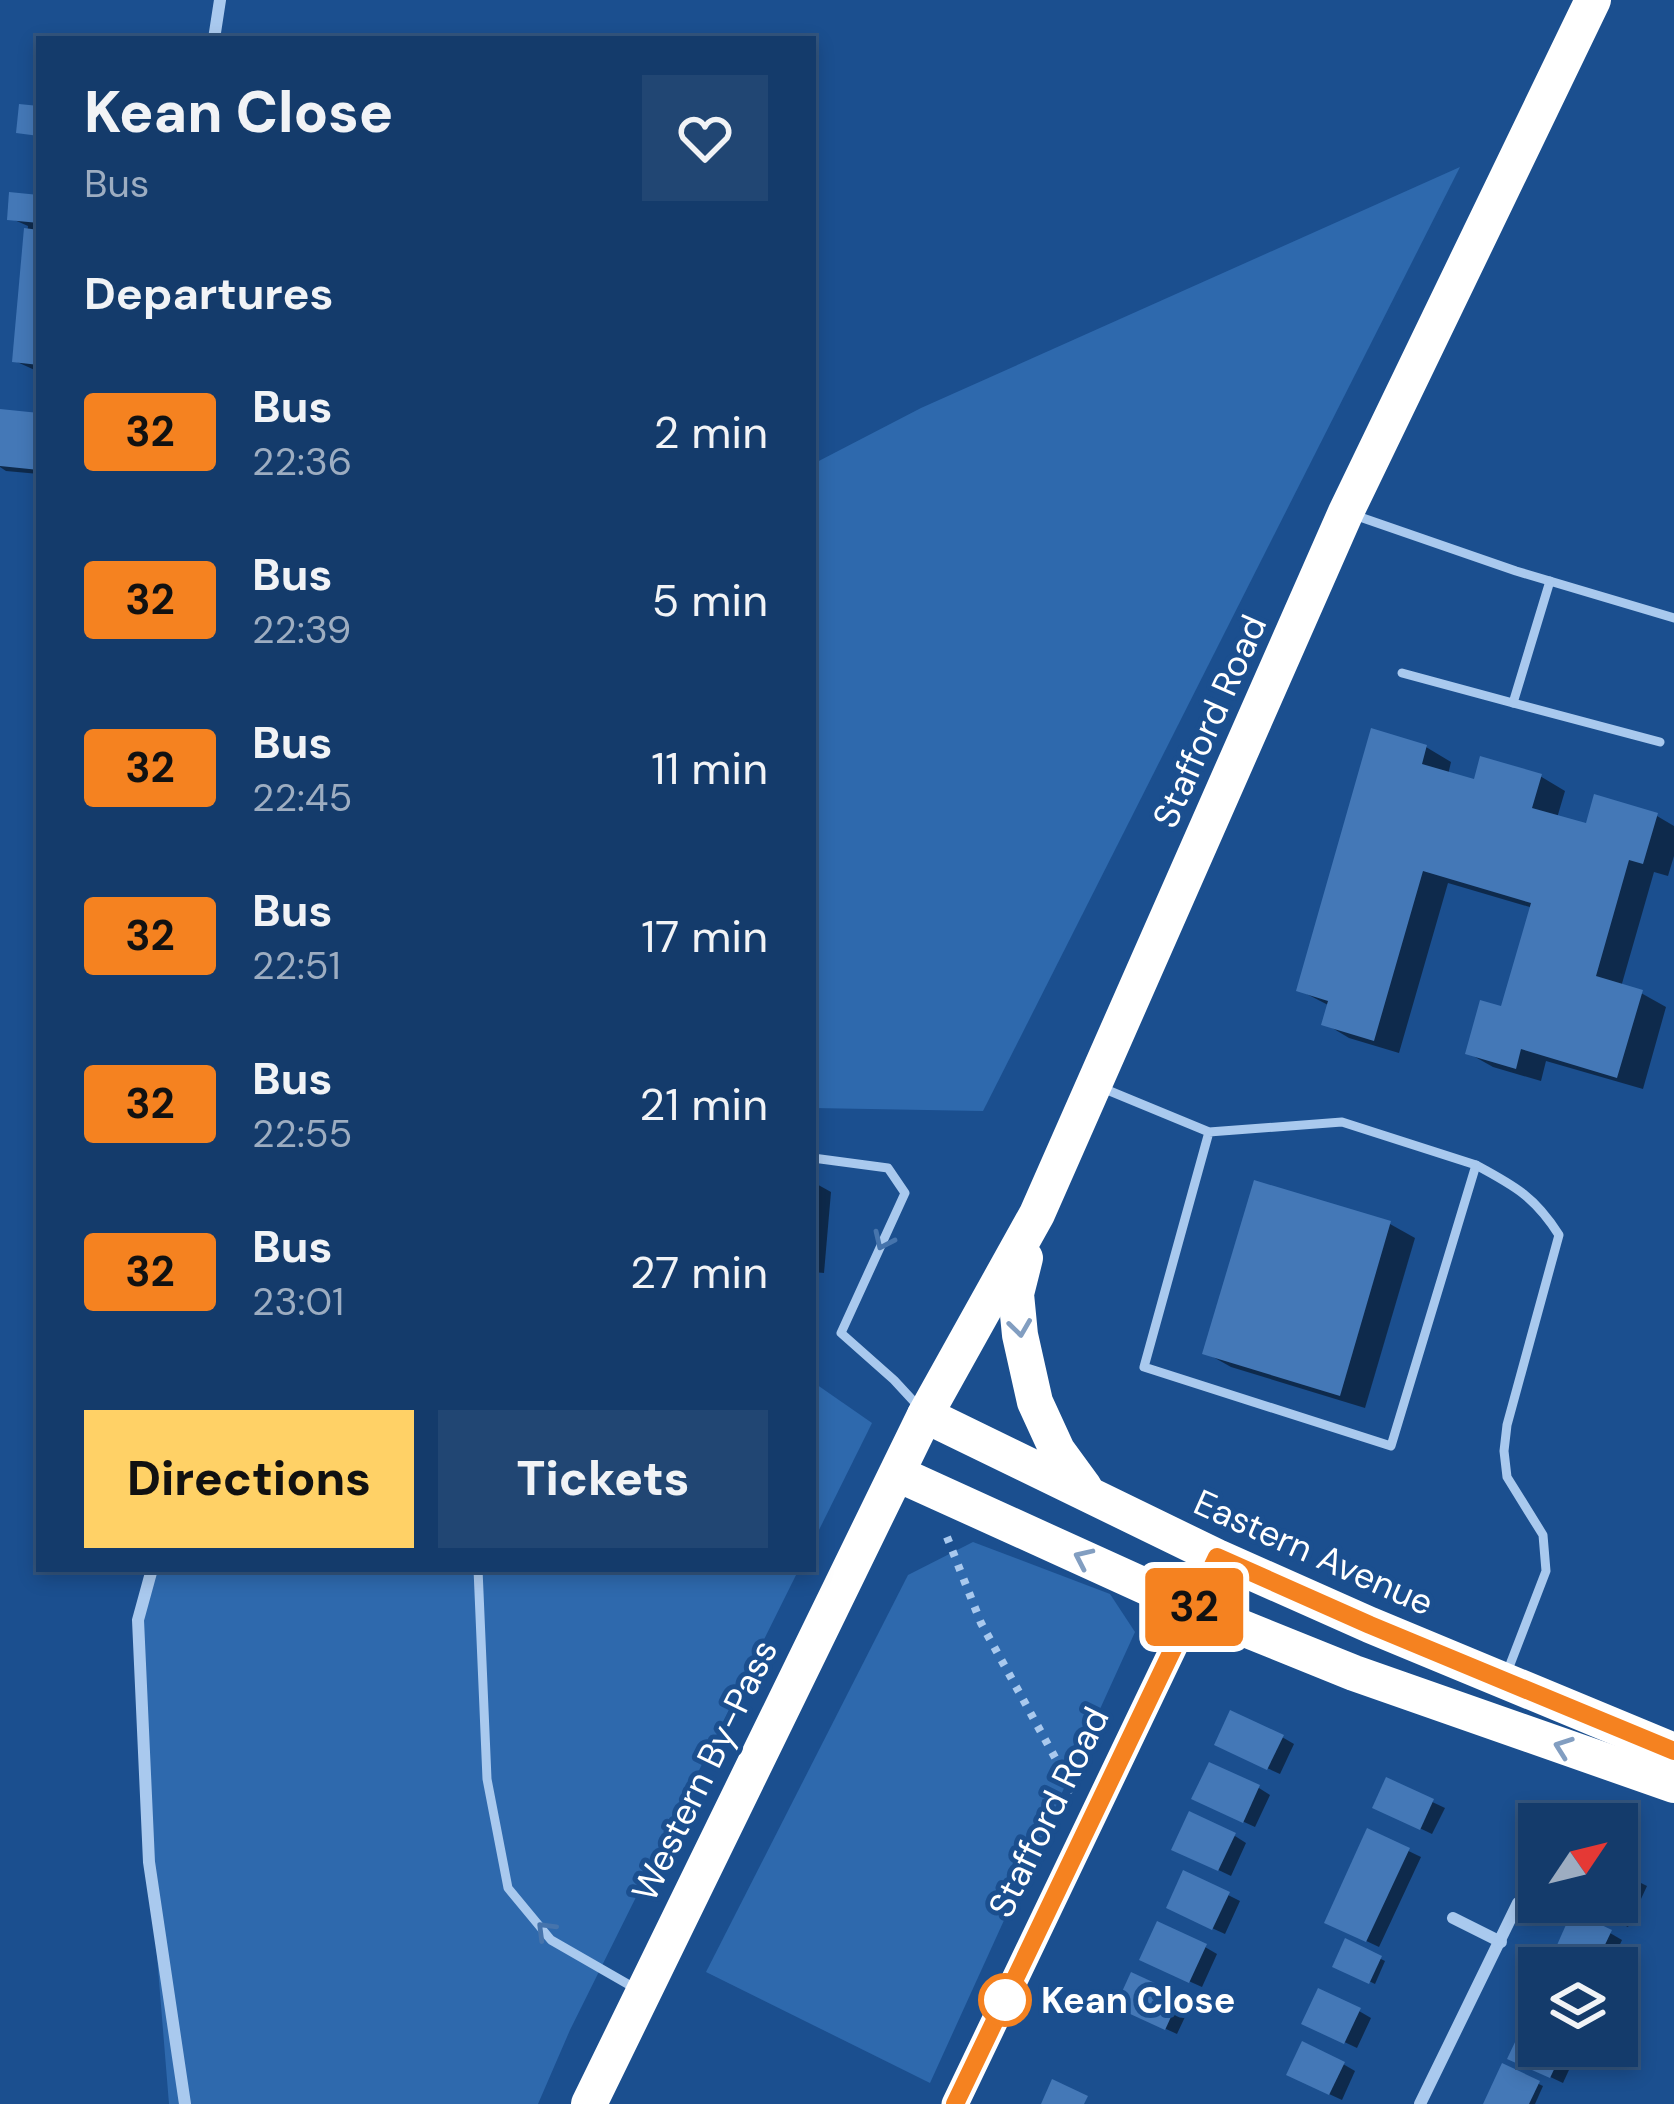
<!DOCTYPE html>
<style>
body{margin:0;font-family:"DM Sans",sans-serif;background:#214673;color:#f1f3f6;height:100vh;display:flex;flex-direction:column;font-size:45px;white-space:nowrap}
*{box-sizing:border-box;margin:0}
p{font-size:39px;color:#9dadc1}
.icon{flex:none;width:66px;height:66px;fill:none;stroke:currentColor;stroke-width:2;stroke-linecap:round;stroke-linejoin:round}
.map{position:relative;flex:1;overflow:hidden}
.side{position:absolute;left:36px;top:36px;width:780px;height:1536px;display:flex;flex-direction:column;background:#143b6b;border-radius:0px;box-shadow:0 6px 18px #0003,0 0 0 3px #33557e}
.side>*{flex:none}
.badge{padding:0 24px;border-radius:9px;font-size:42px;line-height:78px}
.needle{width:78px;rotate:55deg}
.controls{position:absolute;left:1518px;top:1803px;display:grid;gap:24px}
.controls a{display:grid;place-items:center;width:120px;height:120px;border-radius:0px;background:#143b6b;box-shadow:0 6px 18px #0003,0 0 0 3px #33557e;font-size:60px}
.map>.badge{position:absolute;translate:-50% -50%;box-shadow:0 0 0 6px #fff}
h2{padding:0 48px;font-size:45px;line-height:108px}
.round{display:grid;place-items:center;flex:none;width:126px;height:126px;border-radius:0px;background:#214673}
.head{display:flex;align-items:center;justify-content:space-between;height:204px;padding:0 48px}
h1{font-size:57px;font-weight:800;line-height:90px}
.primary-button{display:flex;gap:24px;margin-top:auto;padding:24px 48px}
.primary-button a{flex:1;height:138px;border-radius:0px;background:#ffd166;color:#111;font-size:48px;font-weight:800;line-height:138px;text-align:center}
.primary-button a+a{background:#214673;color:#f1f3f6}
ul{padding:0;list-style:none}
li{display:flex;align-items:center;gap:36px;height:168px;padding:0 48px}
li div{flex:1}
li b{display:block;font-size:45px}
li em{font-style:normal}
li .badge{min-width:132px;font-weight:700;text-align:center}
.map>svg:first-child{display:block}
.green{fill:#2e69ad}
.shadow{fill:#0007}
.building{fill:#4478b7}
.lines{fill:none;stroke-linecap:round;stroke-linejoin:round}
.path{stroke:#a9c9ee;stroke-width:8;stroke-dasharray:6 9;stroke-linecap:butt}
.lane{stroke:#a9c9ee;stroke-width:9}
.street{stroke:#a9c9ee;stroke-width:12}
.secondary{stroke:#d6e6fa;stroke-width:24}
.highway{stroke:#fff;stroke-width:36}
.oneway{stroke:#4674ac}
.oneway2{stroke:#829ec1}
.line-casing{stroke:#fff;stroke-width:27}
.line{stroke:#f58220;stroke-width:18}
.stop-dot{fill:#fff;stroke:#f58220;stroke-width:6}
.labels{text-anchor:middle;stroke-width:10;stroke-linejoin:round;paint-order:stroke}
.street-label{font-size:36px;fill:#fff;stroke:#1b4f8f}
.stop-label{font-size:36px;font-weight:bold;fill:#fff;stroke:#1b4f8f;text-anchor:start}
</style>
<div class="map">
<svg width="1674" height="2104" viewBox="0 0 1674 2104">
<rect width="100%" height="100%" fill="#1b4f8f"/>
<g class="green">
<polygon points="1460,167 983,1111 813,1108 813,464 921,408"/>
<polygon points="813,1382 872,1423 813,1542"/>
<polygon points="973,1542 1110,1594 1135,1632 930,2083 706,1972 908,1575"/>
<polygon points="158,1569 799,1569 570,2030 538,2104 169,2104 147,1833 138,1620"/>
</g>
<g class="shadow">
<polygon points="39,198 39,372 15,361 28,226 10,218"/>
<polygon points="0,412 39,416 39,474 6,471 0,467"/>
<polygon points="1426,747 1451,762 1448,775 1476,783 1540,776 1565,791 1557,818 1588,827 1657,816 1674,826 1674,856 1668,876 1654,872 1621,987 1641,993 1666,1007 1643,1089 1546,1061 1541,1081 1493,1067 1468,1053 1503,1010 1533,908 1448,883 1399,1053 1349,1038 1324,1023 1330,1006 1299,990"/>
<polygon points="813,1182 831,1192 824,1273 813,1272"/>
<polygon points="1256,1183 1390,1224 1415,1238 1365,1408 1231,1367 1206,1353"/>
<polygon points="1282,1737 1294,1744 1280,1774 1230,1751"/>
<polygon points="1388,1781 1445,1808 1432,1834 1388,1813"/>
<polygon points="1259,1788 1270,1795 1255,1827 1207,1805"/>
<polygon points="1369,1832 1421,1857 1379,1947 1339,1928"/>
<polygon points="1235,1836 1246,1843 1231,1876 1187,1855"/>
<polygon points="1617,1871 1647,1886 1628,1927 1576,1902 1617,1902"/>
<polygon points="1228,1895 1240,1901 1225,1934 1181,1914"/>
<polygon points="1610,1933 1622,1940 1609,1968 1591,1968"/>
<polygon points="1346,1942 1385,1961 1375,1984 1336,1965"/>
<polygon points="1205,1947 1217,1954 1202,1987 1155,1966"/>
<polygon points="1180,1997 1191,2004 1177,2034 1131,2013"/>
<polygon points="1359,2011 1371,2018 1357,2048 1317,2029"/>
<polygon points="1539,2028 1539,2046 1579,2048 1563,2083 1523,2064"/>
<polygon points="1343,2064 1355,2071 1342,2100 1301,2081"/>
<polygon points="1503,2067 1543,2086 1535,2104 1486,2104"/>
</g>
<g class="building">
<polygon points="19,104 39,106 39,136 16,133"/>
<polygon points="9,192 39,195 39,223 7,220"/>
<polygon points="24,228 39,230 39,365 12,362"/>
<polygon points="0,409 39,413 39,470 0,466"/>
<polygon points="1371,728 1427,745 1422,764 1474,779 1480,756 1542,774 1532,808 1586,823 1594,794 1658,813 1643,864 1629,860 1596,976 1643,990 1617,1078 1521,1049 1516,1069 1465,1054 1480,1000 1501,1006 1531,903 1423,871 1374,1041 1321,1025 1328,1001 1296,991"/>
<polygon points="1254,1180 1391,1221 1340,1396 1202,1354"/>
<polygon points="1230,1710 1284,1735 1267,1770 1214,1745"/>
<polygon points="1209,1762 1260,1785 1243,1823 1191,1799"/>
<polygon points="1386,1777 1434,1799 1420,1830 1372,1808"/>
<polygon points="1189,1811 1236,1833 1218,1871 1171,1850"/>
<polygon points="1367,1828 1410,1848 1366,1942 1324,1923"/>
<polygon points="1617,1868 1637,1877 1616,1923 1570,1902 1617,1902"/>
<polygon points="1183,1870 1230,1892 1212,1930 1166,1908"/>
<polygon points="1572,1911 1612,1930 1594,1968 1587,1968 1554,1952"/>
<polygon points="1157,1921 1207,1944 1189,1983 1139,1960"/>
<polygon points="1345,1938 1382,1956 1369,1984 1332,1967"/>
<polygon points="1131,1972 1181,1995 1165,2030 1115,2007"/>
<polygon points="1318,1988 1361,2008 1344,2044 1301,2024"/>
<polygon points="1526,2019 1539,2025 1539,2046 1565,2046 1550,2078 1507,2059"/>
<polygon points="1302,2041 1345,2062 1329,2095 1286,2075"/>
<polygon points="1502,2063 1540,2081 1529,2104 1483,2104"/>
<polygon points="1052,2079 1088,2096 1084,2104 1041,2104"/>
</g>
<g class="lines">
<polyline class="path" points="947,1537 981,1623 1074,1792"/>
<g class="lane">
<polyline points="1357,516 1516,571 1674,618"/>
<polyline points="1550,581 1513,703 1660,742"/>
<polyline points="1402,673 1513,703"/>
<polyline points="1100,1087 1209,1132 1342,1122 1476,1165 1391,1446 1144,1367 1209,1132"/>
<polyline points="813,1158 888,1168 905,1193 841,1333 894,1380 918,1406"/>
<path d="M1476 1165C1515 1186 1535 1197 1559 1235L1507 1425 1504 1451 1507 1477 1543 1535 1546 1571 1506 1675"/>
<polyline points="478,1569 487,1779 508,1888 551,1940 638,1990"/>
</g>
<g class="street">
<polyline points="214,39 220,0"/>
<polyline points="152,1569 138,1620 149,1862 185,2104"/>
<polyline points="1453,1918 1501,1942"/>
<polyline points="1420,2104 1518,1903"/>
</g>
<polyline class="secondary" points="955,2104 1217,1557"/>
<g class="highway">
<polyline points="1025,1258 1016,1294 1020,1335 1035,1402 1057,1450 1084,1487"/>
<polyline points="925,1415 1217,1557 1370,1625 1674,1751"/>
<polyline points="898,1474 1193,1608 1354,1673 1674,1785"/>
<polyline points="589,2104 925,1415 1037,1214 1346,512 1593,0"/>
</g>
</g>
<defs><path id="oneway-chevron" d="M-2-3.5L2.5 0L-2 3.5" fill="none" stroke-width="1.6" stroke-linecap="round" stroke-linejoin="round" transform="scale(3)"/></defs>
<g class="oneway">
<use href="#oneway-chevron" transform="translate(883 1241) rotate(115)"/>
<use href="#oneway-chevron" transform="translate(545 1930) rotate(-135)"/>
</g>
<g class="oneway2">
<use href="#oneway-chevron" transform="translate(1020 1328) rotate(82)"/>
<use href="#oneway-chevron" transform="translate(1083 1558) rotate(-155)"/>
<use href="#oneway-chevron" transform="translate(1563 1747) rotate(-160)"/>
</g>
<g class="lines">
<g class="line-casing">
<polyline id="line" points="955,2104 1217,1557 1370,1625 1674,1751"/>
</g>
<use href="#line" class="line"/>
</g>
<circle class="stop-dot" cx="1005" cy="2000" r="24"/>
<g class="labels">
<g class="street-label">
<text transform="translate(1209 721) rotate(-66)" y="13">Stafford Road</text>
<text transform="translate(1314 1552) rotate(24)" y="13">Eastern Avenue</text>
<text transform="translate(704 1770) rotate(-64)" y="13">Western By-Pass</text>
<text transform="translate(1048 1812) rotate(-64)" y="13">Stafford Road</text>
</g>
<g class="stop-label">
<text x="1041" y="2013">Kean Close</text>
</g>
</g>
</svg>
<div class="controls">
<a><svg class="needle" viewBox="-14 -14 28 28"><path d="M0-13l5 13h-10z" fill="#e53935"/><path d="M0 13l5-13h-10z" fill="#9dadc1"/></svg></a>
<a><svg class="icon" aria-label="layers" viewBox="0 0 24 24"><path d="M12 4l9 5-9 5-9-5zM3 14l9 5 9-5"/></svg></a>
</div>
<b class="badge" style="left:1194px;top:1607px;background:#f58220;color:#111">32</b>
<section class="side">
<div class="head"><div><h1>Kean Close</h1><p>Bus</p></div><a class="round"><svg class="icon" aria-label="heart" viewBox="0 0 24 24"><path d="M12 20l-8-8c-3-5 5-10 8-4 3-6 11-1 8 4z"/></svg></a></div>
<h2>Departures</h2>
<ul>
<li><span class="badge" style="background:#f58220;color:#111">32</span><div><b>Bus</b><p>22:36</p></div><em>2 min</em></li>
<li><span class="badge" style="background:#f58220;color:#111">32</span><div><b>Bus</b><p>22:39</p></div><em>5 min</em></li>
<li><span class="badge" style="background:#f58220;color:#111">32</span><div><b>Bus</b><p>22:45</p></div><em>11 min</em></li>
<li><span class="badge" style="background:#f58220;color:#111">32</span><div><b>Bus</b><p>22:51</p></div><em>17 min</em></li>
<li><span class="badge" style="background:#f58220;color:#111">32</span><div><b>Bus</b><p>22:55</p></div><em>21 min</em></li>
<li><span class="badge" style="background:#f58220;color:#111">32</span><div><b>Bus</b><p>23:01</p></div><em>27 min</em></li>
</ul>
<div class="primary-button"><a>Directions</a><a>Tickets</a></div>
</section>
</div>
